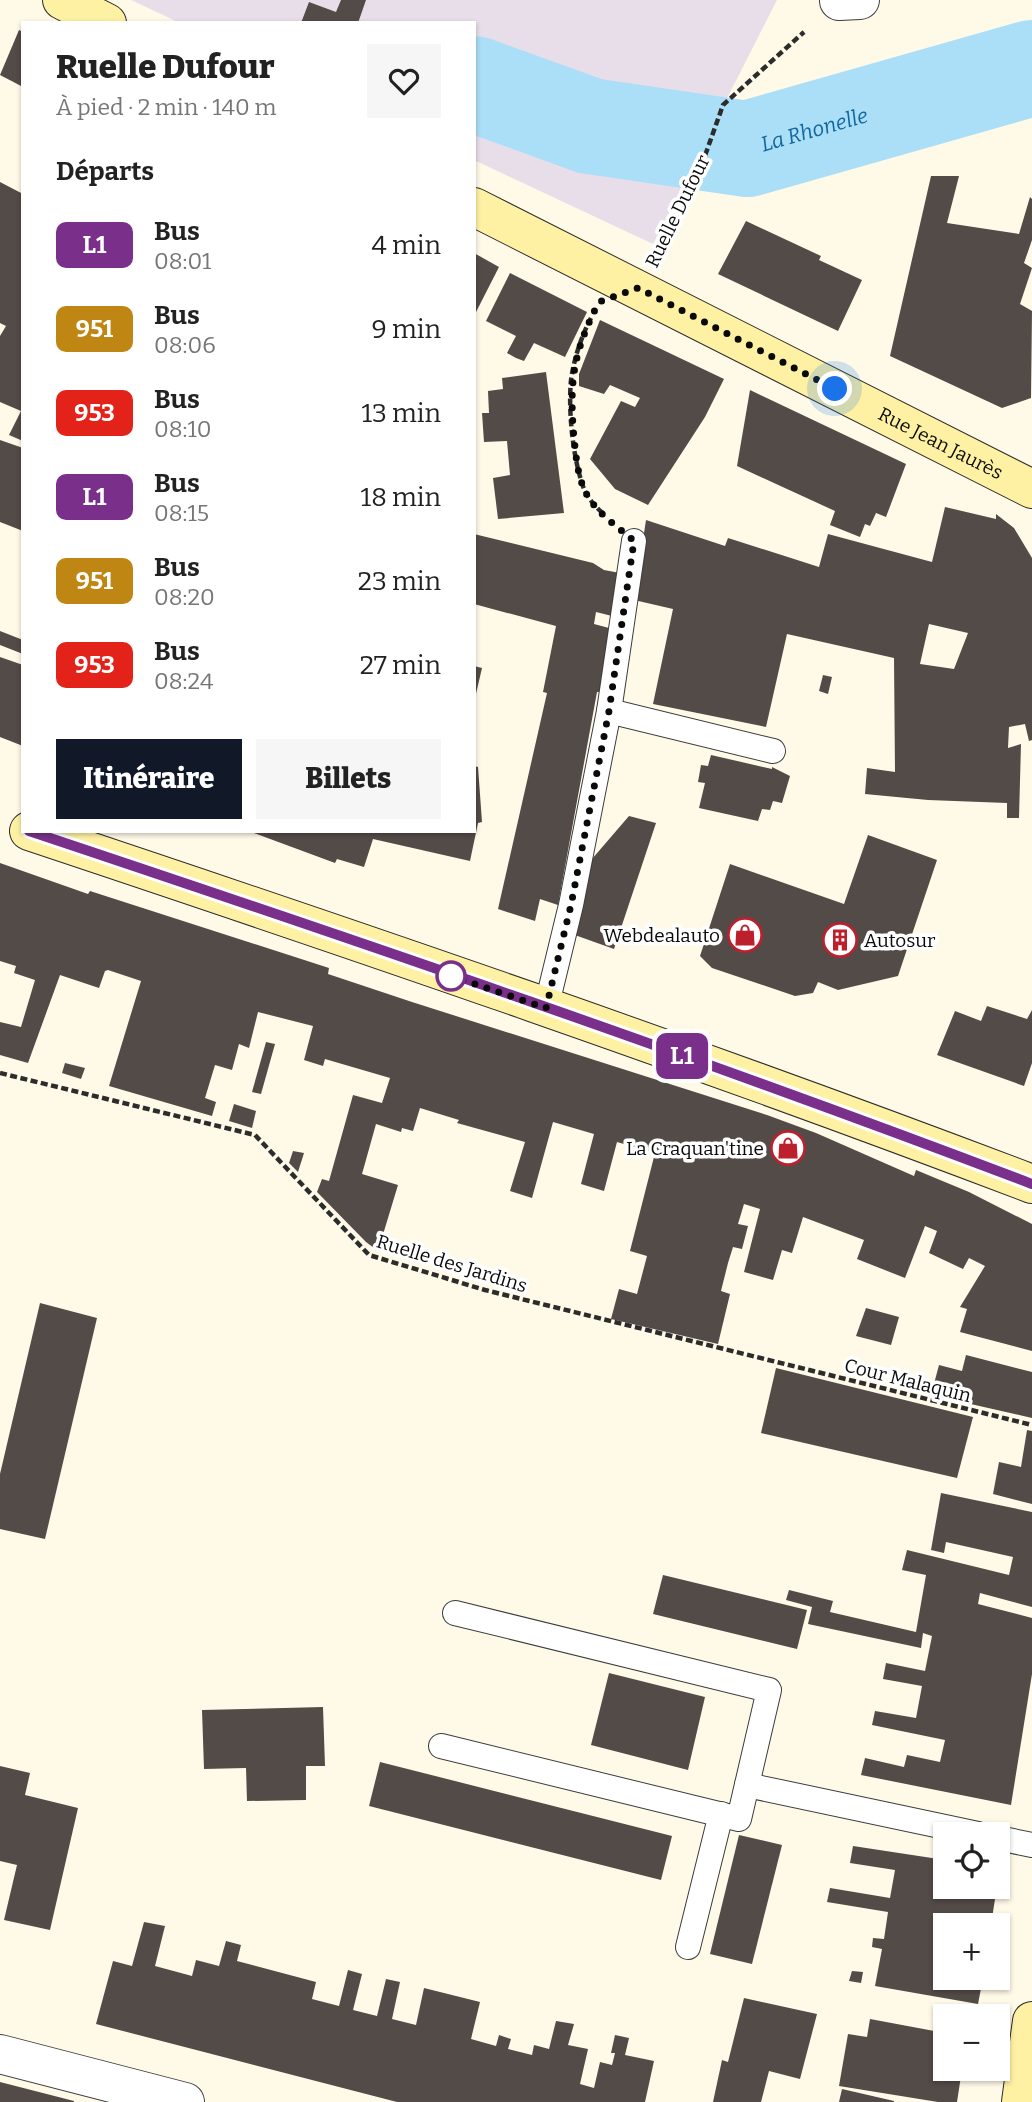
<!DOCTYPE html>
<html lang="fr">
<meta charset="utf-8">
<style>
body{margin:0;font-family:Bitter,serif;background:#f6f6f6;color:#222;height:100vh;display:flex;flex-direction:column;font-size:26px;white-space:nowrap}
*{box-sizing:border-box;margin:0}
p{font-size:23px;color:#767676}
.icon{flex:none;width:38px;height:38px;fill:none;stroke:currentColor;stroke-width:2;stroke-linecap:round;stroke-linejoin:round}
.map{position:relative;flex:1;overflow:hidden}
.sheet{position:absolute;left:21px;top:21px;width:455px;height:812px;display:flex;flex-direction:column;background:#fff;border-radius:0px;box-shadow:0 2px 5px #0004}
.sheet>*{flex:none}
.badge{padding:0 14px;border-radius:10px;font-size:24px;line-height:46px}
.buttons{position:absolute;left:933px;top:1822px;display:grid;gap:14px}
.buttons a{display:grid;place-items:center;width:77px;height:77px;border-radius:0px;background:#fff;box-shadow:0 2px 5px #0004;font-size:35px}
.you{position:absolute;width:35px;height:35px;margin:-18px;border:5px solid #fff;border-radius:50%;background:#1a73e8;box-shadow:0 0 0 10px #1a73e833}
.map>.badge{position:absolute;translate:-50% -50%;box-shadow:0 0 0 4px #fff}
h2{padding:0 35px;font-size:26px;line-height:63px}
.round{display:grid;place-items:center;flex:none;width:74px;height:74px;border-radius:0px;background:#f6f6f6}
.headline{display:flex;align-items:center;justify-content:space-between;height:119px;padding:0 35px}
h1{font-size:33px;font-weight:800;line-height:52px}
.cta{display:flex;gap:14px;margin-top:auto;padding:14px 35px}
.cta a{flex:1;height:80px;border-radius:0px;background:#111827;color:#fff;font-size:28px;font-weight:800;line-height:80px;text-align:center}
.cta a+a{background:#f6f6f6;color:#222}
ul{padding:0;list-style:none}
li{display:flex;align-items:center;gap:21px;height:84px;padding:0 35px}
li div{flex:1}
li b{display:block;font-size:26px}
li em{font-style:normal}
li .badge{min-width:77px;font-weight:700;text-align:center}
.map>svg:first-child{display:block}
.industrial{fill:#e8deea}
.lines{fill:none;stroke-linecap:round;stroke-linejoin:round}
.river{stroke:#abdef7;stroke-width:96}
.building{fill:#534b47;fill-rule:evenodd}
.lane-casing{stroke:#3d3d3d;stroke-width:26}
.street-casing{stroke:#3d3d3d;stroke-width:40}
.secondary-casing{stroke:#2c2c2c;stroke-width:40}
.path{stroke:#2c2c2c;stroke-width:4.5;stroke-dasharray:7 3.5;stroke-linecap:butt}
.lane{stroke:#fff;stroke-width:24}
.street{stroke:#fff;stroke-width:38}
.secondary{stroke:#fff1a3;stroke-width:38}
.line-casing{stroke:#fff;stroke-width:16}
.line{stroke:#7a308a;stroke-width:10}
.walk{stroke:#0a0a0a;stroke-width:7;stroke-dasharray:0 12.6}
.stop-dot{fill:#fff;stroke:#7a308a;stroke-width:3.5}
.labels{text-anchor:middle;stroke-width:7;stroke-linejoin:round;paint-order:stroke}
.street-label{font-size:19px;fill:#0a0a0a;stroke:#fff}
.poi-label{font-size:19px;fill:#0a0a0a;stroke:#fff;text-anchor:end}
.water-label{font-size:21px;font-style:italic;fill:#12669e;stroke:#fff}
</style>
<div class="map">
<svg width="1032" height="2102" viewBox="0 0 1032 2102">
<rect width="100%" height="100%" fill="#fffae8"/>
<polygon class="industrial" points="131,0 777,0 653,244 474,160 474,23 180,23"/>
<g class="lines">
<path class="river" id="s1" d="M474 84 590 126 747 149 1032 68"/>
</g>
<g class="building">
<polygon points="341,0 366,0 358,23 301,23 309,2 336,12"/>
<polygon points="19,30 23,32 23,87 0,75"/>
<polygon points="931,176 959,176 947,223 1019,234 1030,197 1032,199 1032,240 1024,263 1032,268 1020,304 1032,311 1031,398 1002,408 890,356"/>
<polygon points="0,182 23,194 23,441 9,435 21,411 0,402 0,336 6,326 0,323"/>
<polygon points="746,221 821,256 819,260 862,280 838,331 718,274"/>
<polygon points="474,253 499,267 474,316"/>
<polygon points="510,273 587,312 565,357 534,343 524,361 516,358 507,353 516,336 486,321"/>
<polygon points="600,320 724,379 705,417 648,505 615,489 590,459 621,401 635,407 640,398 610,385 604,394 579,386 579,374"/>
<polygon points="546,372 564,513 498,519 493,478 510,475 507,441 484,442 482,413 489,413 488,391 503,389 502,378"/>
<polygon points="750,390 906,464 886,517 876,513 870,526 865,524 860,537 830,525 835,511 737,466"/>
<polygon points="0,440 23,448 23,531 0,522"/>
<path d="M945 507 996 519V514L1014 528 1032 558V740L1029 741 1025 724 1009 727 1008 748 1021 744 1019 818H1007V803L928 800 865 794 867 768 895 772 894 658 787 634 766 727 653 704 673 609 634 600 646 520 725 546 728 538 819 567 828 534 932 562ZM929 624 968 633 954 669 920 664Z"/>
<polygon points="474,534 593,563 604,570 620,573 612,616 596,612 594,624 609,628 600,692 597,692 558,905 540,899 535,921 498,909 547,693 543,692 556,626 474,604"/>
<polygon points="0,631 23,640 23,654 0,645"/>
<polygon points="0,657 23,665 23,746 0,737"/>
<polygon points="474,666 482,668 475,698 474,698"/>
<polygon points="823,675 832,677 828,694 819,691"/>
<polygon points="711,755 772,769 772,767 790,776 782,803 773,801 770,810 762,809 758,821 699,808 705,783 698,782 701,765 708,766"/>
<polygon points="474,766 478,767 482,822 478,823 470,861 373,839 364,867 337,859 335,863 251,832 474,831"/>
<polygon points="629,816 656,823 614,949 572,934 592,859"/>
<polygon points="868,835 937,860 898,976 838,990 818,982 813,993 795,996 712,968 700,956 730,864 844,904"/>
<polygon points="0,863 88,894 90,891 329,968 328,974 412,1002 767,1115 816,1133 914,1176 916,1170 969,1192 1032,1224 1032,1351 960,1332 967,1309 960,1307 985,1266 969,1258 963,1269 929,1253 937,1231 925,1226 905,1278 857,1259 864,1240 803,1217 792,1253 782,1250 773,1280 744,1272 760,1209 744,1204 738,1224 748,1226 742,1249 733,1247 728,1263 721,1291 730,1294 718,1344 611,1319 619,1289 637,1294 647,1256 630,1251 655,1153 617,1142 604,1191 581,1184 594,1134 553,1122 532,1198 510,1191 525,1142 457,1123 459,1120 420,1108 413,1131 402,1128 401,1132 376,1124 362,1174 398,1185 378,1251 366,1242 317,1192 322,1179 329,1181 353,1095 382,1103 390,1078 325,1059 323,1066 304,1060 313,1026 258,1012 249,1048 239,1044 232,1070 215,1065 205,1098 216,1102 212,1116 109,1086 141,981 108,970 105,971 99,988 60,975 28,1063 0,1055 0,1022 21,1027 35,980 14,973 16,966 0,961"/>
<polygon points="987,1006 1027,1019 1032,1010 1032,1063 1024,1086 937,1055 955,1011 981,1021"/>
<polygon points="266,1042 275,1044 261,1094 252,1092"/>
<polygon points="65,1063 85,1068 81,1079 62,1073"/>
<polygon points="234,1104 256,1111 252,1128 229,1121"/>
<polygon points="293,1151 304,1153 298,1172 289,1163"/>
<polygon points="476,1266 500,1273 498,1283 473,1276"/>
<polygon points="40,1303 97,1318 45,1539 0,1529 0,1474"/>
<polygon points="866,1308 899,1317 891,1345 856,1336"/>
<polygon points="966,1355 1032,1372 1032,1418 931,1395 939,1365 962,1371"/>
<polygon points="776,1368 973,1417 957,1478 761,1433"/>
<polygon points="1027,1430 1032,1431 1032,1504 993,1494 999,1462 1021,1467"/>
<polygon points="941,1493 1032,1512 1032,1607 980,1593 978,1604 1032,1618 1032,1674 1011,1805 861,1775 865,1758 904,1767 907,1755 940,1762 945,1740 872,1725 875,1711 916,1718 922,1686 883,1679 886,1663 925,1671 932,1636 923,1633 921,1648 808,1624 812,1607 786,1600 789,1590 833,1601 830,1612 916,1632 926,1575 902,1570 907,1550 1009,1575 1013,1557 946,1542 944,1553 931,1550"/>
<polygon points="663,1575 807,1610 797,1649 653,1614"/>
<polygon points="609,1673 705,1697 688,1770 591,1745"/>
<polygon points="323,1707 325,1766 306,1766 306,1800 247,1801 246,1768 204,1769 202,1710"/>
<polygon points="380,1762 672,1836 661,1880 369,1806"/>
<polygon points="0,1766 30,1773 25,1795 78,1808 50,1930 4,1920 17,1865 0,1861"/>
<polygon points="739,1835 782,1845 752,1964 710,1954"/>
<polygon points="853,1846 945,1860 945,1886 997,1886 991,1925 945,1925 945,1978 983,1978 978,2004 875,1986 882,1949 872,1947 873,1938 884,1939 888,1912 827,1902 830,1888 890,1898 895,1870 850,1863"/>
<polygon points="144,1922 165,1926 155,1966 192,1976 196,1960 219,1966 226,1941 241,1945 237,1961 316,1982 312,1999 339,2006 348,1970 362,1974 353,2010 377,2016 386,1979 400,1982 392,2019 416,2025 424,1988 480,2002 471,2039 496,2046 499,2035 511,2039 508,2049 532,2055 534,2045 549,2049 556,2021 574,2024 568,2045 588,2049 580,2084 594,2088 600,2062 612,2065 615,2053 611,2053 615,2035 629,2038 625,2055 654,2061 645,2102 397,2102 96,2024 113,1961 132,1966"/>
<polygon points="852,1971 863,1972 861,1983 849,1981"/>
<polygon points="744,1998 817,2014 800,2079 769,2071 761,2102 713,2102 722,2060 728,2062"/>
<polygon points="870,2019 945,2033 945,2068 968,2068 966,2077 961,2076 957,2102 938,2102 839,2086 848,2034 867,2037"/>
<polygon points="0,2082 74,2101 74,2102 0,2102"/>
<polygon points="842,2089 894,2101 894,2102 839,2102"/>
</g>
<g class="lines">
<g class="lane-casing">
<g id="lane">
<polyline points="609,711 773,751"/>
<polyline points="546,1008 571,905 609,711 634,541"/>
<polyline points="441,1746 739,1819 769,1690 455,1613"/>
<polyline points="747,1785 978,1834"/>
<polyline points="998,1838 1032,1845"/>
<polyline points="688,1947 721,1814"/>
</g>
</g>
<g class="street-casing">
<g id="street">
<polyline points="839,1 860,0"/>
<polyline points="0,2054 185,2102"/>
</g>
</g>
<g class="secondary-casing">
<g id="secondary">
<polyline points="62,0 107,23"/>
<path id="s2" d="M474 207 1032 489"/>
<path d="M29 831C365 943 701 1058 1032 1184"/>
<polyline points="1021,2102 1032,2021"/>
</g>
</g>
<g class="path">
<polyline points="659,249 696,181 723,105 804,32"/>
<path d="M591 318C581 337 574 359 571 380 568 411 573 460 584 489 588 498 596 508 604 514"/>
<polyline points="0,1073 255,1135 369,1255 485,1290 1032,1425"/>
</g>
<use href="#lane" class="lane"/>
<use href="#street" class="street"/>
<use href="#secondary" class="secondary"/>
</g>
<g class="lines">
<g class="line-casing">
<path id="line" d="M29 831C365 943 701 1058 1032 1184"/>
</g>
<use href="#line" class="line"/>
<path class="walk" d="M451 976 546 1008 571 905 609 711 634 541C617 526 594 511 585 491 577 474 576 455 574 438 569 382 573 352 599 302L638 288 835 389"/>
</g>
<defs>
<g id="shop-ring" transform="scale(1.75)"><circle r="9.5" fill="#fff" stroke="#bd202d" stroke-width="1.5"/><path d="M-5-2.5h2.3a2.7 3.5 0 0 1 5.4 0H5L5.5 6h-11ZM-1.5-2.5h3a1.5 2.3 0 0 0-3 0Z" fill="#bd202d"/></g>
<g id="building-ring" transform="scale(1.75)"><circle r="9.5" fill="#fff" stroke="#bd202d" stroke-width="1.5"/><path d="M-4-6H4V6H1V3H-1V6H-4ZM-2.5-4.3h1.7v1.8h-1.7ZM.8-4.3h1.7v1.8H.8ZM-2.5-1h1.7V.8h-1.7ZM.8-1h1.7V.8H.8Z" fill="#bd202d"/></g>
</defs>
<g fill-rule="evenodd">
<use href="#shop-ring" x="745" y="935"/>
<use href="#building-ring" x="840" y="940"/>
<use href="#shop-ring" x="788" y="1148"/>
</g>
<circle class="stop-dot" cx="451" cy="976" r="14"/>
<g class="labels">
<g class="street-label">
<text transform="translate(677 211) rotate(-64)" y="7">Ruelle Dufour</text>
<text dy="7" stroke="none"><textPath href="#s2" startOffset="523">Rue Jean Jaurès</textPath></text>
<text transform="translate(452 1263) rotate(17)" y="7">Ruelle des Jardins</text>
<text transform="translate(908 1380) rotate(14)" y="7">Cour Malaquin</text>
</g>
<g class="poi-label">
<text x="720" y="942">Webdealauto</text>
<text x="864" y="947" text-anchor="start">Autosur</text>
<text x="764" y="1155">La Craquan'tine</text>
</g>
<g class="water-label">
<text dy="7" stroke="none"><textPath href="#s1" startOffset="352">La Rhonelle</textPath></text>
</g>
</g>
</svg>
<div class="buttons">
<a><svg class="icon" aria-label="locate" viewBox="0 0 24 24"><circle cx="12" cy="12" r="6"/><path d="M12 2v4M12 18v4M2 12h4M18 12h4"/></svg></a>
<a>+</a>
<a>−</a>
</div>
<div class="you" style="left:835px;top:389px"></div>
<b class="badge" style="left:682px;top:1056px;background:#7a308a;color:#fff">L1</b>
<section class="sheet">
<div class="headline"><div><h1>Ruelle Dufour</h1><p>À pied · 2 min · 140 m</p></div><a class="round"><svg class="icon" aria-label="heart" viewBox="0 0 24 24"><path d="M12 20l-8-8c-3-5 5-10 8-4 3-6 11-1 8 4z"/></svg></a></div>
<h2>Départs</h2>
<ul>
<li><span class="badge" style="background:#7a308a;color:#fff">L1</span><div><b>Bus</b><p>08:01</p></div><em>4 min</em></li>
<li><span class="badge" style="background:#bf8614;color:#fff">951</span><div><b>Bus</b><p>08:06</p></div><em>9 min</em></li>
<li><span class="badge" style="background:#e32219;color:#fff">953</span><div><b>Bus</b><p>08:10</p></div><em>13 min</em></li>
<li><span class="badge" style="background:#7a308a;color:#fff">L1</span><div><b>Bus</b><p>08:15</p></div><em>18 min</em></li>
<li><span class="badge" style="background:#bf8614;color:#fff">951</span><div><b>Bus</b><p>08:20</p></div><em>23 min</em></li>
<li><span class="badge" style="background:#e32219;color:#fff">953</span><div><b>Bus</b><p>08:24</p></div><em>27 min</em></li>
</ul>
<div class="cta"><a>Itinéraire</a><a>Billets</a></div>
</section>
</div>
